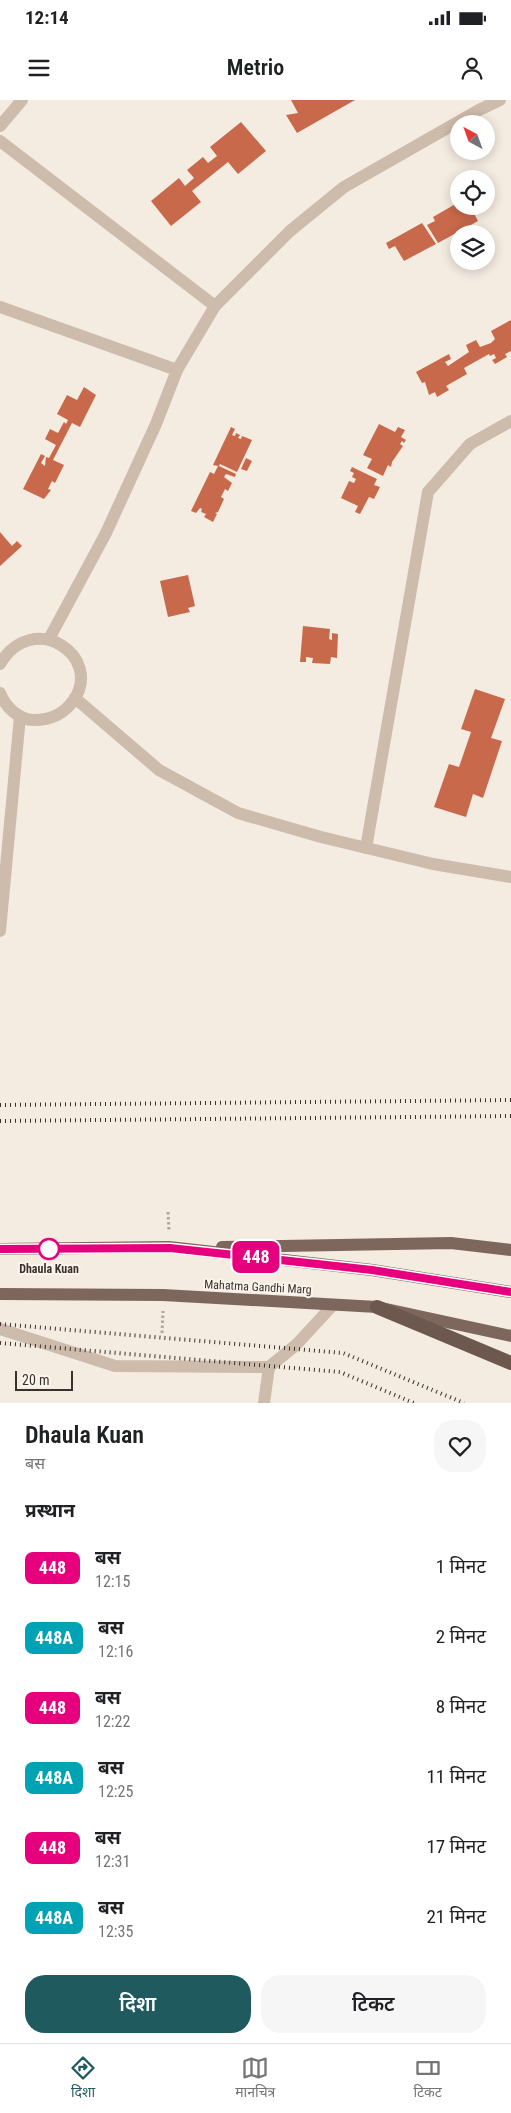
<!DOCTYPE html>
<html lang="hi">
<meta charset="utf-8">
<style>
body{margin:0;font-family:"Roboto Condensed","Noto Sans Devanagari",sans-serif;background:#f6f6f6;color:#202124;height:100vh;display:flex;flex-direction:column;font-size:19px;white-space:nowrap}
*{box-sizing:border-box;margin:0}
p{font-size:16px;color:#757577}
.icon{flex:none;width:28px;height:28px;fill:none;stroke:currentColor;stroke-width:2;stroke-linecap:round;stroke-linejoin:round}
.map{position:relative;height:1303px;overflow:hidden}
.details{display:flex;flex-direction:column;background:#fff;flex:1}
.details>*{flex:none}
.badge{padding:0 10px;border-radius:8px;font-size:18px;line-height:32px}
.needle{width:32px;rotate:319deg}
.tools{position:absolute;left:450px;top:15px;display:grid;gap:10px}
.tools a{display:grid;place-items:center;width:45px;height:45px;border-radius:50%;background:#fff;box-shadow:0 2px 12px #0003;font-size:25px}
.scale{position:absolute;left:15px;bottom:12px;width:58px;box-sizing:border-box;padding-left:5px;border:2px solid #3b302b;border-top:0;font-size:14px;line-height:18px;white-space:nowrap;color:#3b302b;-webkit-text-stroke:4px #fbf5ee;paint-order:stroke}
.map>.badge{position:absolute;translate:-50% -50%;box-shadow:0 0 0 2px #fff}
h2{padding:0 25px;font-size:19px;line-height:45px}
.round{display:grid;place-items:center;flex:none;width:52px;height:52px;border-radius:20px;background:#f6f6f6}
.head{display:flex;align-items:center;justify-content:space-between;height:85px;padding:0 25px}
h1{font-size:24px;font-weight:600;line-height:38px}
.cta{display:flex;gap:10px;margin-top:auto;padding:10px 25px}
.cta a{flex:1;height:58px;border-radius:20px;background:#1f5a5e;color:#fff;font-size:20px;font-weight:600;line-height:58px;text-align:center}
.cta a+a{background:#f6f6f6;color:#202124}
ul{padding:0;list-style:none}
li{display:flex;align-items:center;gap:15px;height:70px;padding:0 25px}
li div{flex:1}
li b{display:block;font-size:19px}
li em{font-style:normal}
li .badge{min-width:55px;font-weight:700;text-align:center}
.status{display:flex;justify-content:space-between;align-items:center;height:35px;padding:0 25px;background:#fff;direction:ltr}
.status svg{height:14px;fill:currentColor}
header{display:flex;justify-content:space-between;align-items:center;height:65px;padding:0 25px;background:#fff;font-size:22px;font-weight:600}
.tab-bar{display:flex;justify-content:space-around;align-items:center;height:70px;border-top:1px solid #e0e0e0;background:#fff;font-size:14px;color:#757577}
.tab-bar a{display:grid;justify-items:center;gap:2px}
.tab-bar .active{color:#1f5a5e}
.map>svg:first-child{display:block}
.building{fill:#c8694b}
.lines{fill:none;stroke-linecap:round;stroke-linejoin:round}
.path{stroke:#b9a596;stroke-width:3;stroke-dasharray:2.5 2.5;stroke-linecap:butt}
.minor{stroke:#cdbbac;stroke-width:12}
.primary{stroke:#7d675c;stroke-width:12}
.trunk{stroke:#6c584f;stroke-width:14}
.rail{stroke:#3b302b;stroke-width:4;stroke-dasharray:1 4;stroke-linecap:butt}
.line-casing{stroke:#fff;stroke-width:11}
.line{stroke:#e6007e;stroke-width:8}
.stop-dot{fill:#fff;stroke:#e6007e;stroke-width:2.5}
.labels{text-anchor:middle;stroke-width:4;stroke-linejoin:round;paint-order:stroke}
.stop-label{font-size:12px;font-weight:bold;fill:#3b302b;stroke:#fbf5ee}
.street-label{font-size:12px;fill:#3b302b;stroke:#fbf5ee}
</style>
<div class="status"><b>12:14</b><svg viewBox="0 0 49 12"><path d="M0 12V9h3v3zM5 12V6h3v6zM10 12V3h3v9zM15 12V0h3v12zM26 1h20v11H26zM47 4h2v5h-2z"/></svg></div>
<header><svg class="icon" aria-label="menu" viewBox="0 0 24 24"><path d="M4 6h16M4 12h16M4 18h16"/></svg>Metrio<svg class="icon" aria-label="person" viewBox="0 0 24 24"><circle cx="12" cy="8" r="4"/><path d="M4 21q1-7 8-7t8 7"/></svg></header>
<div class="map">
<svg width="511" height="1303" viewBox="0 0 511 1303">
<rect width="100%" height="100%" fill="#f4ebe1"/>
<g class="building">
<polygon points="291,0 355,0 297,33 286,15 298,13"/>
<polygon points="241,22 266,51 238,74 228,62 192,91 201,102 171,126 151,101 179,78 185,86 194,78 187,70 203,57 208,63 217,56 210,47"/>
<polygon points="459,102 459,106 470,106 478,121 438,143 427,125 435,121 433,117"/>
<polygon points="422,123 436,144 404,161 395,146 389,149 386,143"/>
<polygon points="511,220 511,251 505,254 507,257 495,264 492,260 496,258 494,254 490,256 489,254 464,268 467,274 446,286 449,290 437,297 435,292 429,295 425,282 422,283 416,272 449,254 451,259 445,262 448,266 469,252 466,245 476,240 480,247 491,243 495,239 491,231"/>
<polygon points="84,287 96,295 80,327 72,323 53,360 64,365 55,383 52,381 48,389 51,390 44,399 23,389 41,354 45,356 41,363 45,366 46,357 49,358 56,345 45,339 50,329 58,333 64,322 66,324 68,320 57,314 67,295 77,300"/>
<polygon points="379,324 395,332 398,327 405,330 401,337 406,340 404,343 402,341 400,344 403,346 392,362 391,367 388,365 383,376 367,368 372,359 363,355"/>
<polygon points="231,327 235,329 232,335 235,336 236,333 240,335 238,338 241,339 242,336 252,340 237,372 220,364 219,366 236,374 235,377 226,374 224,377 232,383 228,391 225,389 221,397 224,399 218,412 215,413 217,414 213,422 204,417 206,414 201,412 202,409 200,408 196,413 191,411 210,372 214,374 218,366 213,365"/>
<polygon points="246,358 252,361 247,371 241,369"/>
<polygon points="352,367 377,379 374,385 380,387 374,399 369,397 360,414 355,412 358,406 341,398 349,381 354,383 356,379 352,377 354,373 350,371"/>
<polygon points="0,432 12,446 17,441 22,446 0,466"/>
<polygon points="188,475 195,506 188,508 190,512 168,517 160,481"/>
<polygon points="303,526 330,529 329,539 332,540 332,533 338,534 337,558 331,557 330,564 312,563 313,558 306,557 306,562 300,562"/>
<polygon points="475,589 505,599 491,638 502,641 483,698 473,694 466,717 434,707 449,664 459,667 471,632 461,629"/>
</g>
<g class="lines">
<g class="path">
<polyline points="168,1112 169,1131"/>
<polyline points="162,1233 163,1211"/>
</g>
<g class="minor">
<polyline points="0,26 22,0"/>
<polyline points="0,41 215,206"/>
<polyline points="0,207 177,270"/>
<polyline points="49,539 106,433 156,324 177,270 215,206 290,131 344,87 479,10 500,0"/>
<path d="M0 564C33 508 105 557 73 601 63 615 50 620 34 620 18 620 5 606 0 593"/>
<polyline points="75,598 159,670 238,713 321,737 433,764 511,777"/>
<polyline points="366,748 428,392 470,344 511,321"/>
<polyline points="0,831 20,616"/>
<polyline points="0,1229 115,1266 269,1267 296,1245 333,1205"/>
<polyline points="264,1303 269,1267"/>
</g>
<g class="primary">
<polyline points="222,1147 451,1143 511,1150"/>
<polyline points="0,1149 169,1147 372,1170 511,1192"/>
<polyline points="0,1194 163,1195 377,1207 511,1236"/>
</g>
<polyline class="trunk" points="377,1207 511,1263"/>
<g class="rail">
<polyline points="0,1005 511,1000"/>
<polyline points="0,1021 511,1016"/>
<polyline points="0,1224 343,1253 464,1303"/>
<polyline points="0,1243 340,1272 414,1303"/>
</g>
</g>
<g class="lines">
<g class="line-casing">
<polyline id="line" points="0,1149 170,1148 372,1170 511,1192"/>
</g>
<use href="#line" class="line"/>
</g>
<circle class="stop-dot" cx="49" cy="1149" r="10"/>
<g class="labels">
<g class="stop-label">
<text x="49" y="1173">Dhaula Kuan</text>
</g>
<g class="street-label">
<text transform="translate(258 1187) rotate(3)" y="4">Mahatma Gandhi Marg</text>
</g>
</g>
</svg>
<div class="tools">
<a><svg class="needle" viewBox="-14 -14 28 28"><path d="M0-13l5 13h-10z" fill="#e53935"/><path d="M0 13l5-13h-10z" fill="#757577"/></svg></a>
<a><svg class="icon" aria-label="locate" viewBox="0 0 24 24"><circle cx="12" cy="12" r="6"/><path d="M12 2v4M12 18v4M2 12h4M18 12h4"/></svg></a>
<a><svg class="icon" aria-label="layers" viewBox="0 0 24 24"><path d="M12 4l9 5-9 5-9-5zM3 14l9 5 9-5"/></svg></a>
</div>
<div class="scale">20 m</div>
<b class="badge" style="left:256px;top:1157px;background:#e6007e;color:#fff">448</b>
</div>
<section class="details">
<div class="head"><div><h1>Dhaula Kuan</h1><p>बस</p></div><a class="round"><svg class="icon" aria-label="heart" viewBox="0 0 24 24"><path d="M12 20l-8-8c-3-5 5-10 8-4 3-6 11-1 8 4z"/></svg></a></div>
<h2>प्रस्थान</h2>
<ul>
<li><span class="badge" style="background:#e6007e;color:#fff">448</span><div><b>बस</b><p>12:15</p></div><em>1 मिनट</em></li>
<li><span class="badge" style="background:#00a3b4;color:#fff">448A</span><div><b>बस</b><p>12:16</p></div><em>2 मिनट</em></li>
<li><span class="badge" style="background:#e6007e;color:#fff">448</span><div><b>बस</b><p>12:22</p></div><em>8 मिनट</em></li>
<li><span class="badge" style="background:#00a3b4;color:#fff">448A</span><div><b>बस</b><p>12:25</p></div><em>11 मिनट</em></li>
<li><span class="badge" style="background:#e6007e;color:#fff">448</span><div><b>बस</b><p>12:31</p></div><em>17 मिनट</em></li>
<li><span class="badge" style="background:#00a3b4;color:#fff">448A</span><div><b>बस</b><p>12:35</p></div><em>21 मिनट</em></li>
</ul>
<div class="cta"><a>दिशा</a><a>टिकट</a></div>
</section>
<nav class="tab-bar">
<a class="active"><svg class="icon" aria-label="directions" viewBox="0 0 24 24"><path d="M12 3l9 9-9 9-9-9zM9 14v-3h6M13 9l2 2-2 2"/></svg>दिशा</a>
<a><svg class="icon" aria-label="map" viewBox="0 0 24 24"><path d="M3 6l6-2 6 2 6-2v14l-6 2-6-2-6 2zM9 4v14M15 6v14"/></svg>मानचित्र</a>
<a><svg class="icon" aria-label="tickets" viewBox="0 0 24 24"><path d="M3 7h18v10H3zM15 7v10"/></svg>टिकट</a>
</nav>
